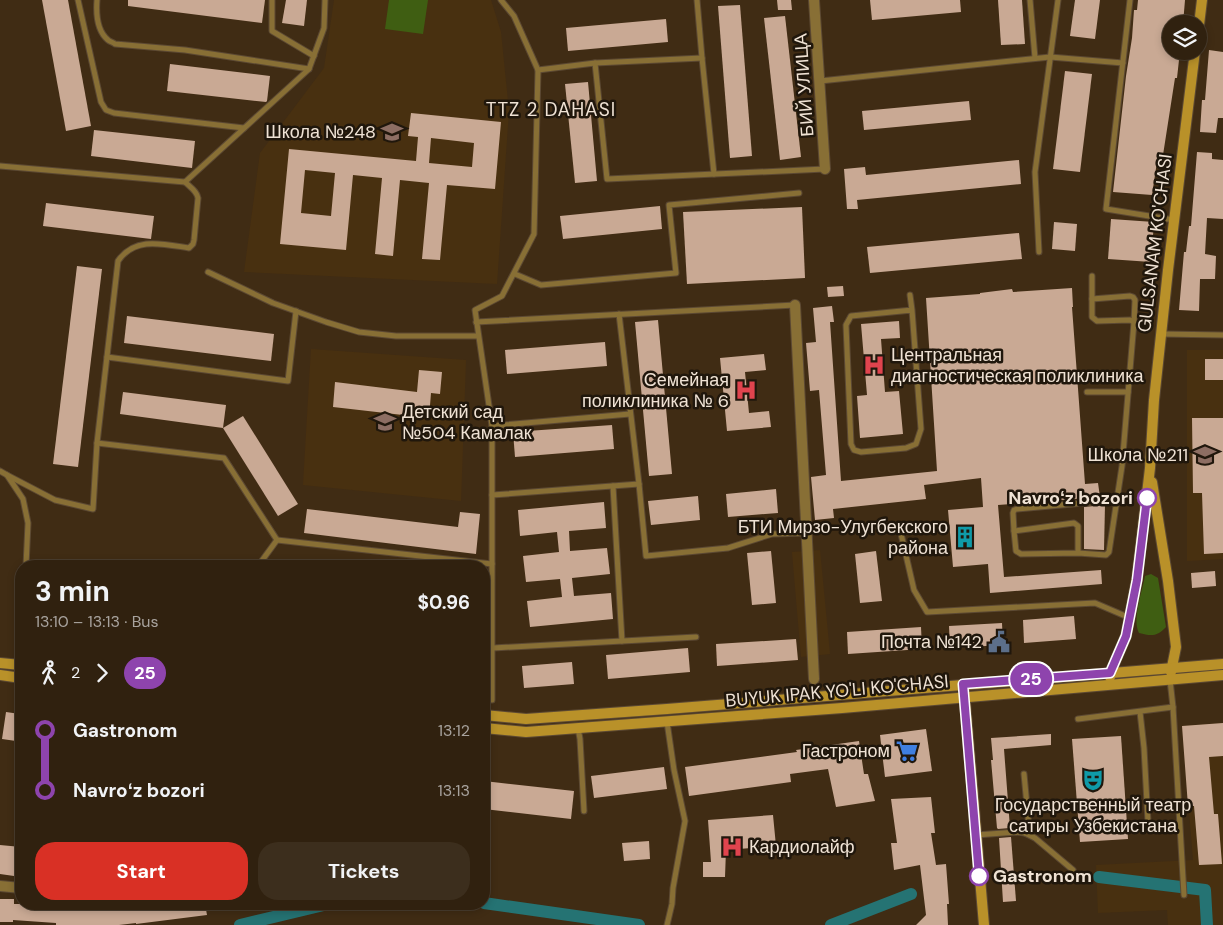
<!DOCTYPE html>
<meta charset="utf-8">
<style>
body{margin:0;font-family:"DM Sans",sans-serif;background:#3c2e1d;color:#f1f3f6;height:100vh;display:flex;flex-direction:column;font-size:19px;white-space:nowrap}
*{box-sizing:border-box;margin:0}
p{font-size:16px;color:#a8a39e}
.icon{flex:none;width:28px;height:28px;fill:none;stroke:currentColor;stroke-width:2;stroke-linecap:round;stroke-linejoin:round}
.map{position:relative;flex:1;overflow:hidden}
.sheet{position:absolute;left:15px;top:560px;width:475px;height:350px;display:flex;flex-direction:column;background:#30210f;border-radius:20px;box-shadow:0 2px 8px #0003,0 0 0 1px #4b3e2f}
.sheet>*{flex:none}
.badge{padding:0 10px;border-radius:16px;font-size:18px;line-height:32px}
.fabs{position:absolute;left:1162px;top:15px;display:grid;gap:10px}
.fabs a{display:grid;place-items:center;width:45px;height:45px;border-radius:50%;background:#30210f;box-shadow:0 2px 8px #0003,0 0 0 1px #4b3e2f;font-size:25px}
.map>.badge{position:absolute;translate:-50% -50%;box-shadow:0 0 0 2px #fff}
.legs{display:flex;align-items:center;gap:8px;height:55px;padding:0 20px;font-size:16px}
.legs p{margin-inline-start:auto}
.summary{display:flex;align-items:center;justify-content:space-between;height:85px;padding:0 20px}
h1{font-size:28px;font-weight:700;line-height:38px}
.action{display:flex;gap:10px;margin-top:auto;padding:10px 20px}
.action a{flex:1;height:58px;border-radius:20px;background:#d93025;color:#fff;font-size:20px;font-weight:700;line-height:58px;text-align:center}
.action a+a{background:#3c2e1d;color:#f1f3f6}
ul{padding:0 20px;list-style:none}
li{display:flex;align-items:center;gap:18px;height:60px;font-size:19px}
li i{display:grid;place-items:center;width:8px;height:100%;margin:0 6px;background:currentColor}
li i::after{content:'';width:12px;height:12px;margin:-6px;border:4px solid;border-radius:50%;background:#30210f}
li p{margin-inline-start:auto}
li:first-child i{background:linear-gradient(#0000 50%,currentColor 0)}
li:last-child i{background:linear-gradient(currentColor 50%,#0000 0)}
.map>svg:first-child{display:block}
.built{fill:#483010}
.green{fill:#3f5e12}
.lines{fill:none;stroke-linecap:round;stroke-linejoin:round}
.canal{stroke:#257373;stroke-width:12}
.building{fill:#c9a994;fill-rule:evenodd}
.lane-casing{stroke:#5c4933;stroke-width:7}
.street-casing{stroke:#5c4933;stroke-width:12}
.secondary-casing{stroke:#5c4933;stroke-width:12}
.lane{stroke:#886f35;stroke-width:5}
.street{stroke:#886f35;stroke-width:10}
.secondary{stroke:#b99129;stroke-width:10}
.line-1-casing{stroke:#fff;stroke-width:11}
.line-1{stroke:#8e44ad;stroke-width:8}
.stop-1-dot{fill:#fff;stroke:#8e44ad;stroke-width:2.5}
.labels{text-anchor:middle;stroke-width:5;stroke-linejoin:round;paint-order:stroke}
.street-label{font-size:18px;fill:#efe2d4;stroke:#20170c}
.poi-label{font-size:18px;fill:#efe2d4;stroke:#20170c;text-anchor:end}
.stop-label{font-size:18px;font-weight:bold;fill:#efe2d4;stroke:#20170c;text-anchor:end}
.neighbourhood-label{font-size:19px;letter-spacing:1px;fill:#efe2d4;stroke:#20170c}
</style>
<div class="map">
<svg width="1223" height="925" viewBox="0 0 1223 925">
<rect width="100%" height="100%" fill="#402c14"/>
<g class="built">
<polygon points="334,0 491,0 501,32 509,111 497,284 244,272 260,153 324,68"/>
<polygon points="311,349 466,360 461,501 303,485"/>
<polygon points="1187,350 1223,350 1223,559 1187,561"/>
<polygon points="820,550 830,654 801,657 792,552"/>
<polygon points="1223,723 1223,925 1168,925 1167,910 1098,913 1096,865 1193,860 1182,726"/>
</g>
<g class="green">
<polygon points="389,0 428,0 423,34 385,29"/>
<path d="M1151 574 1158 578 1166 627C1157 637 1151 636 1139 633 1132 619 1142 592 1145 576Z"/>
</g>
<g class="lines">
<g class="canal">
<polyline points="1099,877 1205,890 1207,925"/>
<polyline points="484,903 639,925"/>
<polyline points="240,925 328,904"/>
<polyline points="831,925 911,894"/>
</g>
</g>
<g class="building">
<polygon points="42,0 68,0 91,126 66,131"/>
<polygon points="128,0 265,0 262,23 128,6"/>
<polygon points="286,0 307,0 304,26 282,23"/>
<polygon points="777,0 791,0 792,10 778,10"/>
<polygon points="870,0 960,0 961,12 872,20"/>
<polygon points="998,0 1022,0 1025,44 1001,45"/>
<polygon points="1075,0 1100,0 1095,39 1070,36"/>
<polygon points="1138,0 1185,0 1183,24 1171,24 1171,51 1180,51 1177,78 1175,78 1163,155 1158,155 1152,195 1113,192 1126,76 1132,38 1134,10 1137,10"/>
<polygon points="740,5 752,156 730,158 718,6"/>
<polygon points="785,16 801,157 780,160 764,18"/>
<polygon points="666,19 668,42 568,51 566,28"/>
<polygon points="1209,50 1223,52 1223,118 1218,118 1216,133 1200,132 1202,100 1205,100"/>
<polygon points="170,64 270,76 267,101 266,102 167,91"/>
<polygon points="1065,71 1092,74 1080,172 1053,169"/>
<polygon points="588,82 597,181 575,183 565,84"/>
<polygon points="969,101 971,120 864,130 862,111"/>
<path d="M411 113 501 122 495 189 447 185 440 260 422 259 429 183 400 180 393 256 375 254 382 178 353 175 346 250 280 244 289 149 416 161 418 137 408 136ZM431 138 474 143 472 167 429 163ZM305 170 335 173 331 216 301 213Z"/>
<polygon points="94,130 195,141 192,168 91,156"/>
<polygon points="1197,152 1212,153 1212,159 1223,160 1223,219 1207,218 1205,254 1216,256 1215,279 1200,279 1199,311 1179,310 1184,252 1186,252 1189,226 1191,226"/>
<polygon points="1019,160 1021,184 857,200 858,209 847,209 844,169 865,167 866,175"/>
<polygon points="46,203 154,216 151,239 43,226"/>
<polygon points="660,206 662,229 563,239 560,216"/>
<polygon points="802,207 805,278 687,284 683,212"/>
<polygon points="1111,219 1154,222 1151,262 1108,259"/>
<polygon points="1054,222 1077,224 1075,251 1052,249"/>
<polygon points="1019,233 1022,259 870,273 867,247"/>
<polygon points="77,266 102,269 78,467 53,464"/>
<polygon points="843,286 844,296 828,297 827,287"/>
<polygon points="1072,288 1073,307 1072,307 1085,484 1098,483 1100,497 998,505 1004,577 1101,570 1102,584 990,593 988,564 953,567 948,510 983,507 981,478 924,485 926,499 833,509 834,518 815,520 811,477 826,475 819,390 810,391 806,343 816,342 813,308 832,306 834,322 830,322 841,481 937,471 926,298 980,294 980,293 1012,289 1013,292"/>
<polygon points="127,316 274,334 271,361 124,343"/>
<polygon points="658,320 672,474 649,476 635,322"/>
<polygon points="899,321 900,338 881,339 885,392 899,391 903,434 860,438 857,396 867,395 861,324"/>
<polygon points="605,342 607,366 507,374 505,350"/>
<polygon points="764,354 766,370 745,372 749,413 769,411 771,427 727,431 720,358"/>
<rect x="1205" y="359" width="18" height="21"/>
<polygon points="419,370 442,372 440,394 431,393 429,418 333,407 335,382 417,392"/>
<polygon points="123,392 226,405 223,428 120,414"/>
<polygon points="243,416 298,504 278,516 223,428"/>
<polygon points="1192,418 1223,418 1223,553 1204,554 1202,493 1193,493"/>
<polygon points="612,425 614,449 515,457 513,432"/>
<polygon points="776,489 778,513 728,517 726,494"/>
<polygon points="698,496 700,520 651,525 648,501"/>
<polygon points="604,502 606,528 569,531 570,551 607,548 610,574 572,578 574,596 611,593 613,619 530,627 527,601 562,597 560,579 526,582 523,556 559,552 557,532 520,536 518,510"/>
<polygon points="1105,505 1104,550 1084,549 1084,507"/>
<polygon points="307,509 458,527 460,512 480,514 476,554 304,533"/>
<polygon points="771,551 776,603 752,605 747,553"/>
<polygon points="876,551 882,601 860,603 855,554"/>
<polygon points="1215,571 1216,586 1192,588 1191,573"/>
<polygon points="1074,616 1076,639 1024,643 1023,620"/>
<polygon points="1002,623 1003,645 950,648 949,626"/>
<polygon points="921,627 922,649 848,654 847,632"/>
<polygon points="796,639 798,660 717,666 716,644"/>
<polygon points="688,648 690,672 608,679 606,655"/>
<polygon points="572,662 574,684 524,688 522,666"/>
<polygon points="6,712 20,714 19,718 21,718 21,738 16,737 16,741 2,739"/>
<polygon points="1223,723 1223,756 1209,757 1214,814 1218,814 1222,864 1199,865 1194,806 1188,806 1182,726"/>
<polygon points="926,729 932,771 885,777 880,735"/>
<polygon points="1051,734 1051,745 1004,749 1010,828 998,829 997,828 991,760 993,760 991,738"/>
<polygon points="1121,736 1128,839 1080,842 1072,739"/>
<polygon points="859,741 864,774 868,774 875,801 836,807 828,769 790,774 791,782 689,796 685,767 797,752 796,750"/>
<polygon points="664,767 667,789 594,798 591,776"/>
<polygon points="484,781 574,791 571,819 484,809"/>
<polygon points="931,797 935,833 931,833 936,865 946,864 949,904 947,904 948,925 916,925 926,915 920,865 894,870 891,843 897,843 891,799"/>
<polygon points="773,815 776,846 726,850 725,877 703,877 703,862 711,862 708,820"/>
<polygon points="1011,837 1016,901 1003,902 999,838"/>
<polygon points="649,841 650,859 624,861 622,843"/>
<polygon points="0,845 21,847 21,877 0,874"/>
<polygon points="0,899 14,899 14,904 76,904 76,907 103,904 205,904 207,915 136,924 136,923 119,925 56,925 56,923 13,920 13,922 0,922"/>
</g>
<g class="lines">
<g class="lane-casing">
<g id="lane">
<polyline points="78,0 101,102 106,110 114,113 244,128"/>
<path d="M97 0C96 13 97 31 108 40 110 42 113 42 115 44L185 50 309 69"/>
<polyline points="272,0 272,31 314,56"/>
<polyline points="697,0 702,58 714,174"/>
<polyline points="1030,0 1035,58"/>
<polyline points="1130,0 1106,209 1174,220"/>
<polyline points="595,63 607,179 825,169"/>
<polyline points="538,70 595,63 702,58"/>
<polyline points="820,81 1050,57 1123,63"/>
<polyline points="0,166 185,182 309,69 324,28 325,0"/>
<polyline points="1039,252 1035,172 1058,0"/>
<polyline points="208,272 273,303 326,322 359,332 396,336 478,336"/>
<polyline points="515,274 541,285 676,273 669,205 799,193"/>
<polyline points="910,295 912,310 921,429 916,444 906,448 861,452 854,450 851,444 846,325 851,316 912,310"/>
<polyline points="1092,299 1130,296 1133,297 1135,300 1134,322"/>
<polyline points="619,314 639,484 646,556 728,548 772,534 806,533"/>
<polyline points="476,322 795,305"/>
<polyline points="1162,334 1223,335"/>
<polyline points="107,357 288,381 296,311"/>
<polyline points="1087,392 1128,392"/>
<polyline points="492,426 630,414"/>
<polyline points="97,443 224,458 277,540"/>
<polyline points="0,471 7,475 23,499 28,523 26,566"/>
<path d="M7 475 55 500 93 509 97 443 118 261C135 236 163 244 189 248L193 244 194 240 198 198C197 191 190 187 185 182"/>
<polyline points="613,486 622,641"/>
<polyline points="492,495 639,484"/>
<polyline points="872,527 899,525 914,590 927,612 1095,603 1130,618"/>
<polyline points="1014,531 1013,513 1014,510 1017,509 1117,500"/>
<polyline points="1078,553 1078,526 1074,523 1014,531 1016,551 1021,554 1078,553 1106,555 1109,552 1122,466 1134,322 1130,320 1097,321 1092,317 1092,276"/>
<polyline points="27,563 57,566"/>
<polyline points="258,566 277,540 492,564"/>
<polyline points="21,597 21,605"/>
<polyline points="493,648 696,637"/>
<polyline points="1170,680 1173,707 1184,895"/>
<polyline points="492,700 492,426 475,310 502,296 534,234 538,70 514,16 501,0"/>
<polyline points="1140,712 1144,748 1148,822"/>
<polyline points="1078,719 1173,707"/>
<polyline points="578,728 580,739 584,811"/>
<polyline points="1024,774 1029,827 1025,833"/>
<polyline points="976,835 1017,832 1025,833 1035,838 1073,870"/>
<polyline points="667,925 672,904 673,888 685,821 674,770 667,722"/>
</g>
</g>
<g class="street-casing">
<g id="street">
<polyline points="814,0 825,169"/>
<polyline points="795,305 814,679"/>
<polyline points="0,886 21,888"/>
</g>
</g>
<g class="secondary-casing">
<g id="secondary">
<polyline points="1199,25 1202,0"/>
<polyline points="1152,482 1168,581 1176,647 1171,672"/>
<polyline points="0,663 21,665"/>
<polyline points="0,675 21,678"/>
<polyline points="1110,677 1110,673 1126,636 1137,579 1150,468 1154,400 1168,270 1195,51"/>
<polyline points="964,691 984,925"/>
<polyline points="484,715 526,719 667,709 1223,664"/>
<polyline points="484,728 526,732 842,708 1223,675"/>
</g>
</g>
<use href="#lane" class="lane"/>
<use href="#street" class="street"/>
<use href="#secondary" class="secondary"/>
</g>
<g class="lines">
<g class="line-1-casing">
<polyline id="line-1" points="979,876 963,684 1110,673 1126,636 1137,580 1147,498"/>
</g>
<use href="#line-1" class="line-1"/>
</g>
<defs>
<g id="school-bare" transform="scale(1.725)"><path d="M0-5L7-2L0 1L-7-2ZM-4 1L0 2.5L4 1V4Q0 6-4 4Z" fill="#8d6e63" stroke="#20170c" stroke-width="2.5" paint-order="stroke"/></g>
<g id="hospital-bare" transform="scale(1.725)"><path d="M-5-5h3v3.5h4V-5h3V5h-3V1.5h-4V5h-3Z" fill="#e0444e" stroke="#20170c" stroke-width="2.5" paint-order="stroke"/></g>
<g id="building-bare" transform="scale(1.725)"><path d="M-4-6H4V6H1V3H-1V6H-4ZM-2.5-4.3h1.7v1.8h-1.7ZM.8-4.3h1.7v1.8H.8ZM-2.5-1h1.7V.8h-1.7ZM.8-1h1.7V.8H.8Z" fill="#0f9aa8" stroke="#20170c" stroke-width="2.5" paint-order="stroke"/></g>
<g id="civic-bare" transform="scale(1.725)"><path d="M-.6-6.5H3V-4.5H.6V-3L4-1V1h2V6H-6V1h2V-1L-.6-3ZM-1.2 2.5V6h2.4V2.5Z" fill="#5c6f8a" stroke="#20170c" stroke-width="2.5" paint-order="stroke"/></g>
<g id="supermarket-bare" transform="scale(1.725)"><path d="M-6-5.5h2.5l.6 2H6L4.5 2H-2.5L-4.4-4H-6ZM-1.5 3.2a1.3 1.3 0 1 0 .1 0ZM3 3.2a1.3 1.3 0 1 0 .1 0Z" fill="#3f7fe0" stroke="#20170c" stroke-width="2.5" paint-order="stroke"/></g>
<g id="theatre-bare" transform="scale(1.725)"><path d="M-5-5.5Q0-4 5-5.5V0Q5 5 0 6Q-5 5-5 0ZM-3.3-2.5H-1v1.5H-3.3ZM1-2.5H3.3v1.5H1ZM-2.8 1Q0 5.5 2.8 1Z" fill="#0f9aa8" stroke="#20170c" stroke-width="2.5" paint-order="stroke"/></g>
</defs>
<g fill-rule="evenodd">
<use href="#school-bare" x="392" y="132"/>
<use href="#hospital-bare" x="874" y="365"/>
<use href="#hospital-bare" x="746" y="390"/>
<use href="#school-bare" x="385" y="422"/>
<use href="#school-bare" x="1205" y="455"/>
<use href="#building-bare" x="965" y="537"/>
<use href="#civic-bare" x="999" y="642"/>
<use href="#supermarket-bare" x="907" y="751"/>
<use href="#theatre-bare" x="1093" y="780"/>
<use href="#hospital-bare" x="732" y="847"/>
</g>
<g class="stop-1-dot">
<circle cx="1147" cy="498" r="9"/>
<circle cx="979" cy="876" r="9"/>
</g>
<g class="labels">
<g class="street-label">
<text transform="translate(804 85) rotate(-94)" y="6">БИЙ УЛИЦА</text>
<text transform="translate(1155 243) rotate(-83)" y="6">GULSANAM KO'CHASI</text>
<text transform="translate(837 691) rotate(-5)" y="6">BUYUK IPAK YO'LI KO'CHASI</text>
</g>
<g class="poi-label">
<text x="376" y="138">Школа №248</text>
<text x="891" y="361" text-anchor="start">Центральная<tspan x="891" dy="21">диагностическая поликлиника</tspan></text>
<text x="729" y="386">Семейная<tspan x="729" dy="21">поликлиника № 6</tspan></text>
<text x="402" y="418" text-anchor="start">Детский сад<tspan x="402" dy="21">№504 Камалак</tspan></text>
<text x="1188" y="461">Школа №211</text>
<text x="948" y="533">БТИ Мирзо-Улугбекского<tspan x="948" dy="21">района</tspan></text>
<text x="982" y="648">Почта №142</text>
<text x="890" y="757">Гастроном</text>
<text x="1093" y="811" text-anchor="middle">Государственный театр<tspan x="1093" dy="21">сатиры Узбекистана</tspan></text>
<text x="749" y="853" text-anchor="start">Кардиолайф</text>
</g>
<g class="stop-label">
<text x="1133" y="504">Navroʻz bozori</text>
<text x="993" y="882" text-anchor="start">Gastronom</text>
</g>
<g class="neighbourhood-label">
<text x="551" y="116">TTZ 2 DAHASI</text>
</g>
</g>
</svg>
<div class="fabs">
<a><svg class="icon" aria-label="layers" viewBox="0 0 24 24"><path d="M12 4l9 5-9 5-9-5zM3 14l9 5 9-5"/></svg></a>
</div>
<b class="badge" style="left:1031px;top:679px;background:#8e44ad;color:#fff">25</b>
<section class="sheet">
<div class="summary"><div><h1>3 min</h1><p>13:10 – 13:13 · Bus</p></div><b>$0.96</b></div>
<div class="legs"><svg class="icon" aria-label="walk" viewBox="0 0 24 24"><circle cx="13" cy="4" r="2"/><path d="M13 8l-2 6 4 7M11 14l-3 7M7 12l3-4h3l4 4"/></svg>2<svg class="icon" aria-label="forward" viewBox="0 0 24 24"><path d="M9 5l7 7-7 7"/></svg><b class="badge" style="background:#8e44ad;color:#fff">25</b></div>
<ul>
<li><i style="color:#8e44ad"></i><b>Gastronom</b><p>13:12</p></li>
<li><i style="color:#8e44ad"></i><b>Navroʻz bozori</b><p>13:13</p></li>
</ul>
<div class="action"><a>Start</a><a>Tickets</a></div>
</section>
</div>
